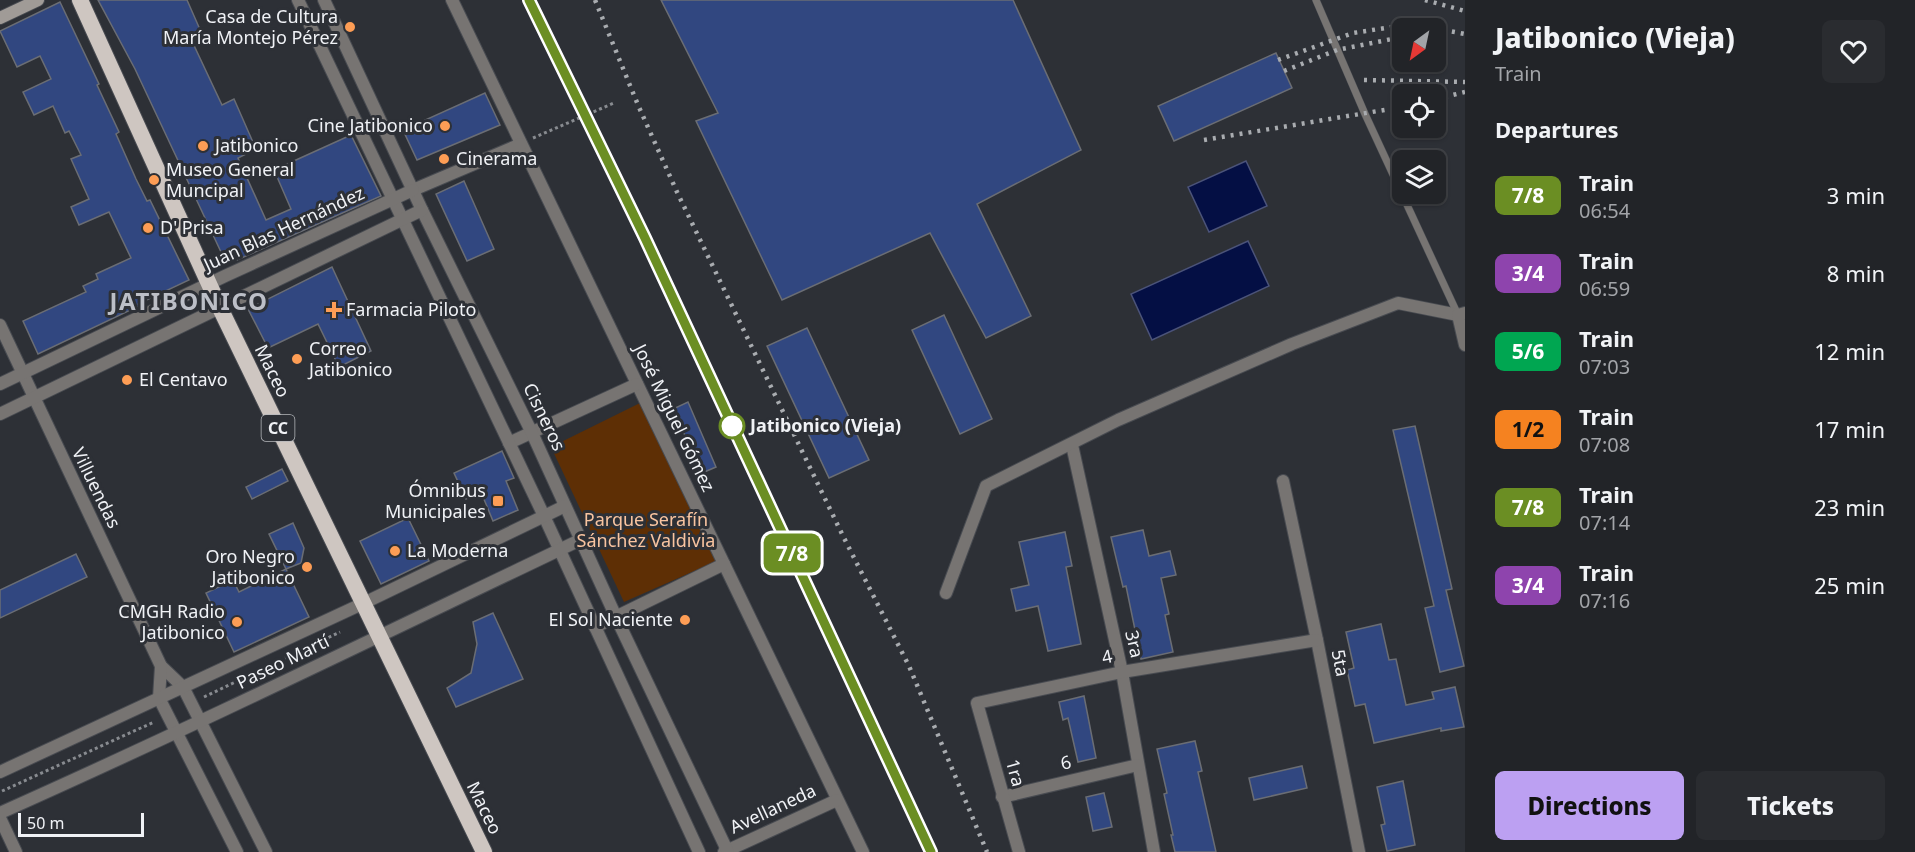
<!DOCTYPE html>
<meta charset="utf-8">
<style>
body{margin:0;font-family:"Noto Sans",sans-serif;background:#2a2c30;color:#f1f3f6;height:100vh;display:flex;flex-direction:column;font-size:22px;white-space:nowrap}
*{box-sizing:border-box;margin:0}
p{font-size:20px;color:#a2a4a8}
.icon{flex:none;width:33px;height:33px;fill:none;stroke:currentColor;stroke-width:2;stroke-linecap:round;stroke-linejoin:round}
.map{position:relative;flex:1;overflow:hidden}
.panel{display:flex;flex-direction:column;background:#222428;width:450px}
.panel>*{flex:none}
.badge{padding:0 12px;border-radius:9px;font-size:21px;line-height:39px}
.needle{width:39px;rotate:213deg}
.fabs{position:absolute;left:1392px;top:18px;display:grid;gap:12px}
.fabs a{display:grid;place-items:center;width:54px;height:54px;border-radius:9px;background:#222428;box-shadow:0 2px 4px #0004,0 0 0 2px #3f4145;font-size:30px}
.scale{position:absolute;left:18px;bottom:15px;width:126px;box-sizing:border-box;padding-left:6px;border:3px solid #f0f2f6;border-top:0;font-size:16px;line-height:21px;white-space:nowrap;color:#f0f2f6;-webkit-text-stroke:4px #2d3036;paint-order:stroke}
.map>.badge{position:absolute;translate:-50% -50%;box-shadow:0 0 0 3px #fff}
h2{padding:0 30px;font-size:22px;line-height:54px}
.round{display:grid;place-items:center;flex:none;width:63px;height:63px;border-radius:9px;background:#2a2c30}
.headline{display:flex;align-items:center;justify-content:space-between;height:102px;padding:0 30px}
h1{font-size:28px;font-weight:800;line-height:45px}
.action{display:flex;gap:12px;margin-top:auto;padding:12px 30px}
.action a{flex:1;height:69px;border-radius:9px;background:#bca0f2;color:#111;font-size:24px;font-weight:800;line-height:69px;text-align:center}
.action a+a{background:#2a2c30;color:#f1f3f6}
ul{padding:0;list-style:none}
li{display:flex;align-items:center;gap:18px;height:78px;padding:0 30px}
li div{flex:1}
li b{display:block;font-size:22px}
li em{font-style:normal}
li .badge{min-width:66px;font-weight:700;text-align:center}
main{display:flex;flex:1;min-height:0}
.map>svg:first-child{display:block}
.green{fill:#5e2f05}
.water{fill:#040f44;stroke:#4b5379;stroke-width:1.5}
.building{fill:#314780;stroke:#6a6d74;stroke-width:1.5}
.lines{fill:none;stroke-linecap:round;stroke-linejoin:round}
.service-casing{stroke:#484b51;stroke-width:8}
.minor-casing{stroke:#484b51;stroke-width:14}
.tertiary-casing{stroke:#484b51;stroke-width:14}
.secondary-casing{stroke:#484b51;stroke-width:14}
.trunk-casing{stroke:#484b51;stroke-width:18}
.path{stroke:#888b90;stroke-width:3;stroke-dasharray:3 3;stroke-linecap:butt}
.service{stroke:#777472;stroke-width:7}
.minor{stroke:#777472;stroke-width:12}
.tertiary{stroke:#777472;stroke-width:12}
.secondary{stroke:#a09b97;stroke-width:12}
.trunk{stroke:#cec6c1;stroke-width:16}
.rail{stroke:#a9acb0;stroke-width:4.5;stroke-dasharray:3 6;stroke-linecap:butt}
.line-casing{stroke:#fff;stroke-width:14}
.line{stroke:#6b8e23;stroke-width:9}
.poi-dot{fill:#fd9d55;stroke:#2d3036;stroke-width:2}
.stop-dot{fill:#fff;stroke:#6b8e23;stroke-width:3}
.labels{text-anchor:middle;stroke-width:6;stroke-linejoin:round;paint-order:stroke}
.shield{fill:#2d3036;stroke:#b6b8bc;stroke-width:1.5}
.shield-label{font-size:16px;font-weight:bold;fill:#f0f2f6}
.poi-label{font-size:18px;fill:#f0f2f6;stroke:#2d3036;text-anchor:start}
.street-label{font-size:18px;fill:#f0f2f6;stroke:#2d3036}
.stop-label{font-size:18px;font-weight:bold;fill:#f0f2f6;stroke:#2d3036;text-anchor:start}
.park-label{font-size:18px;fill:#f9c4a0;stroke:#2d3036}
.district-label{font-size:24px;font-weight:bold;letter-spacing:1.5px;fill:#bcbfc7;stroke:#2d3036}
</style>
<main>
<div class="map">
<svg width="1465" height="852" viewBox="0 0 1465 852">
<rect width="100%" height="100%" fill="#2d3036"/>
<polygon class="green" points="640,403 717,561 624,602 551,447"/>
<g class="water">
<polygon points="1246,161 1267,206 1209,232 1188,187"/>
<polygon points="1248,241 1269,286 1152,340 1131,294"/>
</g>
<g class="building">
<polygon points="98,0 187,0 202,34 191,39 222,105 234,99 256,149 238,158 266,220 291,209 274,170 351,135 381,196 237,260 221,252 135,69"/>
<polygon points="661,0 1013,0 1081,150 977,204 1031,316 986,338 930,233 782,300 696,121 718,113"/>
<polygon points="60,2 99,84 97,85 119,132 116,134 136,179 147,201 150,200 189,280 138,304 139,306 38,354 23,321 86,292 83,286 98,279 96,274 131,258 109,212 79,225 71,207 89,199 71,159 81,155 69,131 65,133 53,106 34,115 23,92 51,79 40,56 17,67 0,31"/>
<polygon points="1276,53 1292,88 1174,141 1158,106"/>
<polygon points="485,93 500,125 417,160 403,130"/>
<polygon points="464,181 494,249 467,261 436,194"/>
<polygon points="332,267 371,351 339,367 318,324 268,348 248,309"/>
<polygon points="944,315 992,419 960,434 912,330"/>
<polygon points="807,328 869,460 829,478 767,346"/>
<polygon points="688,402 716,467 702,473 673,409"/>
<polygon points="1415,426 1452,589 1446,590 1464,666 1440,672 1425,608 1434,606 1393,430"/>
<polygon points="502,451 514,478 506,481 518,510 493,521 481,492 466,499 454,473"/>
<polygon points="282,469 288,481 252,499 246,487"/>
<polygon points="408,518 429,561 381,584 360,541"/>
<polygon points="293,523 304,548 301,563 286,569 269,534"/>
<polygon points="1143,530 1149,556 1170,551 1176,575 1161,578 1169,614 1165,615 1173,652 1141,659 1126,586 1123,587 1111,537"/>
<polygon points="1065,532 1072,566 1066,567 1081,644 1048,651 1038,606 1016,611 1011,589 1029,585 1019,542"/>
<polygon points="76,554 87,577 0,618 0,590"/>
<polygon points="286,569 309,617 234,652 206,593 233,580 239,592"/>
<polygon points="493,613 523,679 456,707 447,688 471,673 477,644 473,622"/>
<polygon points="1381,624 1389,660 1396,659 1406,705 1434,699 1432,692 1455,687 1464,727 1441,731 1441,728 1374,743 1365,704 1355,706 1347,670 1354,668 1346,632"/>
<polygon points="1084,696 1096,758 1078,762 1068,718 1063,720 1059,702"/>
<polygon points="1195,741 1202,771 1198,772 1216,852 1175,852 1171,835 1173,835 1164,794 1167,793 1157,749"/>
<polygon points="1302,766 1307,788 1254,800 1249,778"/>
<polygon points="1403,781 1415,845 1387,851 1381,825 1385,824 1377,787"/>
<polygon points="1104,793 1112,827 1093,831 1086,797"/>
</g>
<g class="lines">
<g class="service-casing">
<polyline id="service" points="1316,0 1365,114 1458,315"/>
</g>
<g class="minor-casing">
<g id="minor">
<polyline points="452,0 863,852"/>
<polyline points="413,190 521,144"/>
<polyline points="0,325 161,666 183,687 266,852"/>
<polyline points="509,443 637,384"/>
<polyline points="1072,445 1122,672 1154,852"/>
<polyline points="1283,481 1317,640 1359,852"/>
<polyline points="946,593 986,486 1118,420 1292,344 1398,303 1458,315"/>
<polyline points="595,627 724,564"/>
<polyline points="161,666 159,698 237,852"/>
<polyline points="1002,797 1138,765"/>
<polyline points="0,818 16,852"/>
<polyline points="724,852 837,800"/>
<polyline points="1019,852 977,703 1122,672 1317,640"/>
</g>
</g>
<g class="tertiary-casing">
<g id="tertiary">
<polyline points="298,0 544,516 699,852"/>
<polyline points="324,0 422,210 532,433 616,617 728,852"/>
<polyline points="1465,313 1458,315 1465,345"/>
<polyline points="0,384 225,276 413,190"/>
<polyline points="0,414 422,210"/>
<polyline points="0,772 364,603 565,506"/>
<path d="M0 813C195 726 387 632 580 540"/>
</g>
</g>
<g class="secondary-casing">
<polyline id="secondary" points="0,18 38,0"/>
</g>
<g class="trunk-casing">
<polyline id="trunk" points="80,0 220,308 484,852"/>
</g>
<g class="path">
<polyline points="533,138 614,103"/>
<polyline points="204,697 340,632"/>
<polyline points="2,791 154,722"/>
</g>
<use href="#service" class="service"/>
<use href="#minor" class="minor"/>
<use href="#tertiary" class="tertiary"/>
<use href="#secondary" class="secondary"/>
<use href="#trunk" class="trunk"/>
<g class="rail">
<polyline points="529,0 645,238 930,852"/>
<polyline points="595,0 638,105 677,192 843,536 909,666 987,852"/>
<polyline points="1425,0 1465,11"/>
<polyline points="1278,60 1353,33 1412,24 1465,34"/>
<polyline points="1284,71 1337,50 1402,37"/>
<polyline points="1364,80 1465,82"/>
<polyline points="1436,99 1465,92"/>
<polyline points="1204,140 1402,107"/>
</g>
</g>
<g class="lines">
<g class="line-casing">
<polyline id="line" points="529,0 645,238 931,852"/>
</g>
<use href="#line" class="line"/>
</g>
<g class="poi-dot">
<circle cx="350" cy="27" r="6"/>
<circle cx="445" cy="126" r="6"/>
<circle cx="203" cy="146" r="6"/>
<circle cx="444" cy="159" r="6"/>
<circle cx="154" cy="180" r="6"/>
<circle cx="148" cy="228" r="6"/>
<path d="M331 301h6v6h6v6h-6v6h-6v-6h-6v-6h6z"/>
<circle cx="297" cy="359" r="6"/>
<circle cx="127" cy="380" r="6"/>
<rect x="492" y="495" width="12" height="12" rx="3"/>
<circle cx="395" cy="551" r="6"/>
<circle cx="307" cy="567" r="6"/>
<circle cx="685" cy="620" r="6"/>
<circle cx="237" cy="622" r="6"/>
</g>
<circle class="stop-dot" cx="732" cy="426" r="12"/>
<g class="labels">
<rect class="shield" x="261.5" y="415" width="33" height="26" rx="4.5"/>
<g class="shield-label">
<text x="278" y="434">CC</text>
</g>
<g class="poi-label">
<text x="338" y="23" text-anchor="end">Casa de Cultura<tspan x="338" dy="21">María Montejo Pérez</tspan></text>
<text x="433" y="132" text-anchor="end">Cine Jatibonico</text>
<text x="215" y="152">Jatibonico</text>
<text x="456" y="165">Cinerama</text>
<text x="166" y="176">Museo General<tspan x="166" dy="21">Muncipal</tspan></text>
<text x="160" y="234">D' Prisa</text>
<text x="346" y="316">Farmacia Piloto</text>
<text x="309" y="355">Correo<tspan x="309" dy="21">Jatibonico</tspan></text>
<text x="139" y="386">El Centavo</text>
<text x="486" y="497" text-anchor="end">Ómnibus<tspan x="486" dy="21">Municipales</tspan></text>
<text x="407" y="557">La Moderna</text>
<text x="295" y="563" text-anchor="end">Oro Negro<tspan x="295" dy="21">Jatibonico</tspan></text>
<text x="225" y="618" text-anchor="end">CMGH Radio<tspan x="225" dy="21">Jatibonico</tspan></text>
<text x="673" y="626" text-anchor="end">El Sol Naciente</text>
</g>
<g class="street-label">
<text transform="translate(284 229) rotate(-25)" y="6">Juan Blas Hernández</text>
<text transform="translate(272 371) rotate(64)" y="6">Maceo</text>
<text transform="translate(544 417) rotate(64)" y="6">Cisneros</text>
<text transform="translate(674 418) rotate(64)" y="6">José Miguel Gómez</text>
<text transform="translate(96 488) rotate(64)" y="6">Villuendas</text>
<text transform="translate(1134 644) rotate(77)" y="6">3ra</text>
<text transform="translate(1107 657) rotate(-12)" y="6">4</text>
<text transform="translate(283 662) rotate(-26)" y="6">Paseo Martí</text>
<text transform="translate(1340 663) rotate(79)" y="6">5ta</text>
<text transform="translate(1066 763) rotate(-13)" y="6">6</text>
<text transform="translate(1015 773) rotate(75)" y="6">1ra</text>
<text transform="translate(484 808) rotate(64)" y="6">Maceo</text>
<text transform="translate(773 809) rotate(-25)" y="6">Avellaneda</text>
</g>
<g class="stop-label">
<text x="750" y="432">Jatibonico (Vieja)</text>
</g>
<g class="park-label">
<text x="646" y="526">Parque Serafín<tspan x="646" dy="21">Sánchez Valdivia</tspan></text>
</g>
<g class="district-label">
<text x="189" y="310">JATIBONICO</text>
</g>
</g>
</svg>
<div class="fabs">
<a><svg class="needle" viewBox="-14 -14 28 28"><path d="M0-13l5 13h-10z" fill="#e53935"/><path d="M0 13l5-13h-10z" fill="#a2a4a8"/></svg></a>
<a><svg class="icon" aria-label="locate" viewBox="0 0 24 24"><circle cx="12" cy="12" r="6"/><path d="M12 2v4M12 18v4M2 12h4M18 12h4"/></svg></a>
<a><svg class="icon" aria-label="layers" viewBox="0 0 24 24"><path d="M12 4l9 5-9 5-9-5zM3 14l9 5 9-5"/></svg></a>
</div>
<div class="scale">50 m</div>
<b class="badge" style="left:792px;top:553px;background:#6b8e23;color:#fff">7/8</b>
</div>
<section class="panel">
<div class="headline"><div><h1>Jatibonico (Vieja)</h1><p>Train</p></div><a class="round"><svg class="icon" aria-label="heart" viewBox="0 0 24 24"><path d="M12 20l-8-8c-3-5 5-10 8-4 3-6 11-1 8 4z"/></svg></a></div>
<h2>Departures</h2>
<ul>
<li><span class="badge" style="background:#6b8e23;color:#fff">7/8</span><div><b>Train</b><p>06:54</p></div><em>3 min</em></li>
<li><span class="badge" style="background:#8e44ad;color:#fff">3/4</span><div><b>Train</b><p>06:59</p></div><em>8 min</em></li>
<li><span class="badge" style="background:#00a651;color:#fff">5/6</span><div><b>Train</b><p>07:03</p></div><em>12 min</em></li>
<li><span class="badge" style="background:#f58220;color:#111">1/2</span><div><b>Train</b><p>07:08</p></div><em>17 min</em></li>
<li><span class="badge" style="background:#6b8e23;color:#fff">7/8</span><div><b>Train</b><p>07:14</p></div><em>23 min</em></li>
<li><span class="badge" style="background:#8e44ad;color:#fff">3/4</span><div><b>Train</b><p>07:16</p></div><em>25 min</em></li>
</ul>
<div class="action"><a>Directions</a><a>Tickets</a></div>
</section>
</main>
